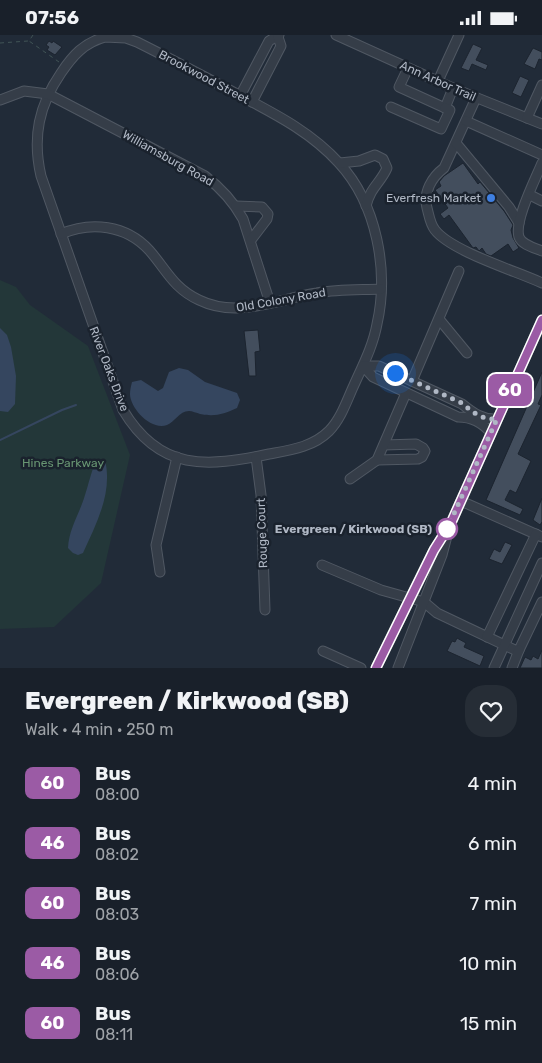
<!DOCTYPE html>
<meta charset="utf-8">
<style>
body{margin:0;font-family:Rubik,sans-serif;background:#262d36;color:#f1f3f6;height:100vh;display:flex;flex-direction:column;font-size:19px;white-space:nowrap}
*{box-sizing:border-box;margin:0}
p{font-size:16px;color:#9fa3a8}
.icon{flex:none;width:28px;height:28px;fill:none;stroke:currentColor;stroke-width:2;stroke-linecap:round;stroke-linejoin:round}
.map{position:relative;height:633px;overflow:hidden}
.side{display:flex;flex-direction:column;background:#19202a;flex:1}
.side>*{flex:none}
.badge{padding:0 10px;border-radius:8px;font-size:18px;line-height:32px}
.you{position:absolute;width:25px;height:25px;margin:-12px;border:4px solid #fff;border-radius:50%;background:#1a73e8;box-shadow:0 0 0 8px #1a73e833}
.map>.badge{position:absolute;translate:-50% -50%;box-shadow:0 0 0 2px #fff}
.round{display:grid;place-items:center;flex:none;width:52px;height:52px;border-radius:20px;background:#262d36}
.summary{display:flex;align-items:center;justify-content:space-between;height:85px;padding:0 25px}
h1{font-size:24px;font-weight:800;line-height:38px}
ul{padding:0;list-style:none}
li{display:flex;align-items:center;gap:15px;height:60px;padding:0 25px}
li div{flex:1}
li b{display:block;font-size:19px}
li em{font-style:normal}
li .badge{min-width:55px;font-weight:700;text-align:center}
.status{display:flex;justify-content:space-between;align-items:center;height:35px;padding:0 25px;background:#19202a;direction:ltr}
.status svg{height:14px;fill:currentColor}
.map>svg:first-child{display:block}
.green{fill:#233739}
.water{fill:#35465f}
.lines{fill:none;stroke-linecap:round;stroke-linejoin:round}
.stream{stroke:#35465f;stroke-width:2}
.building{fill:#434e5d;stroke:#1c242f}
.minor-casing{stroke:#505863;stroke-width:11}
.path{stroke:#415456;stroke-width:1;stroke-dasharray:4 4;stroke-linecap:butt}
.minor{stroke:#353d48;stroke-width:9}
.line-casing{stroke:#fff;stroke-width:11}
.line{stroke:#9b5ba5;stroke-width:8}
.walk{stroke:#b0b8c5;stroke-width:5;stroke-dasharray:0 9}
.shop-dot{fill:#3f7fe0;stroke:#1a222d;stroke-width:2}
.stop-dot{fill:#fff;stroke:#9b5ba5;stroke-width:2.5}
.labels{text-anchor:middle;stroke-width:5;stroke-linejoin:round;paint-order:stroke}
.street-label{font-size:12px;fill:#b0b8c5;stroke:#1a222d}
.poi-label{font-size:12px;fill:#b0b8c5;stroke:#1a222d;text-anchor:end}
.park-label{font-size:12px;fill:#689572;stroke:#1a222d}
.stop-label{font-size:12px;font-weight:bold;fill:#b0b8c5;stroke:#1a222d;text-anchor:end}
</style>
<div class="status"><b>07:56</b><svg viewBox="0 0 49 12"><path d="M0 12V9h3v3zM5 12V6h3v6zM10 12V3h3v9zM15 12V0h3v12zM26 1h20v11H26zM47 4h2v5h-2z"/></svg></div>
<div class="map">
<svg width="542" height="633" viewBox="0 0 542 633">
<rect width="100%" height="100%" fill="#212b38"/>
<polygon class="green" points="0,245 16,252 30,270 88,311 130,420 101,548 54,592 0,594"/>
<g class="water">
<polygon points="0,293 7,300 11,312 16,341 15,369 8,377 0,376"/>
<path d="M179 333 188 335 205 347 237 358 240 365 237 373C224 379 215 382 200 379 197 378 192 376 189 376 179 376 175 387 167 390 151 396 130 373 130 359 130 355 131 351 132 347L141 345 158 356 163 353 169 337Z"/>
<path d="M105 425C113 458 96 489 83 518L78 520 73 518 68 513C69 493 80 478 85 460 89 448 91 437 96 426Z"/>
</g>
<g class="lines">
<polyline class="stream" points="0,405 62,375 76,370"/>
</g>
<g class="building">
<polygon points="49,6 52,8 53,6 62,12 55,20 47,15 49,12 46,10"/>
<polygon points="473,9 482,13 476,25 488,30 486,35 472,29 469,36 461,33"/>
<polygon points="533,13 542,17 542,25 539,24 535,34 524,29"/>
<polygon points="520,41 529,45 521,62 512,58"/>
<polygon points="463,128 478,149 480,147 504,176 513,190 511,195 513,203 519,213 513,217 508,209 491,221 486,219 482,213 479,216 476,212 473,213 449,180 444,184 440,179 448,173 435,155 441,151 439,147 444,141"/>
<polygon points="258,295 260,316 255,317 256,341 249,341 244,296"/>
<polygon points="542,337 542,360 538,369 541,370 518,419 531,426 516,458 510,455 505,465 523,474 520,480 486,465"/>
<polygon points="542,463 542,487 540,490 533,485"/>
<polygon points="505,507 512,510 502,529 489,524 494,514 500,517"/>
<polygon points="457,603 466,608 464,612 484,621 480,631 447,616 452,606 455,607"/>
<polygon points="542,615 542,633 520,633 525,622 531,625 533,621 538,624"/>
</g>
<g class="lines">
<g class="minor-casing">
<g id="minor">
<polyline points="336,0 455,54 542,89"/>
<path d="M105 2 126 3 137 7C171 24 205 42 239 60 275 79 311 97 339 128 377 169 389 236 377 289 373 311 363 330 354 350 347 365 341 384 329 396 313 412 291 415 269 419 207 432 160 437 123 375L41 141C32 102 39 70 61 38 73 20 84 8 105 2Z"/>
<polyline points="408,33 399,52 445,73 453,53"/>
<polyline points="438,46 459,0"/>
<polyline points="240,61 269,6 279,0"/>
<path d="M476 63 444 133C432 142 423 157 427 173 429 180 430 189 435 195 451 216 516 236 542 248"/>
<path d="M0 65 24 56 48 59 205 141C221 153 233 166 243 184L270 268"/>
<polyline points="252,67 281,11 278,2"/>
<polyline points="391,72 441,94 450,75 445,73"/>
<polyline points="527,83 542,50"/>
<polyline points="466,86 542,120"/>
<polyline points="456,108 509,172 519,188"/>
<path d="M340 128 359 126 375 120 383 124 387 133C380 149 371 151 366 171"/>
<path d="M542 128C535 145 514 186 519 202 522 210 535 213 542 216"/>
<polyline points="530,160 542,166"/>
<polyline points="236,171 262,172 268,179 267,184 251,205"/>
<path d="M61 199C91 186 126 190 149 215 166 234 173 253 199 265 238 284 277 264 317 258 338 254 360 255 381 254"/>
<polyline points="439,284 467,318"/>
<polyline points="412,346 459,236"/>
<path d="M491 398C482 387 472 382 458 382L373 342 363 331H379L462 369C473 378 483 385 497 384"/>
<polyline points="256,422 261,460 265,575"/>
<polyline points="377,425 418,424 422,422 425,416 423,413 416,409 384,410"/>
<polyline points="350,444 377,425 406,358"/>
<polyline points="461,466 542,502"/>
<polyline points="322,530 381,555 424,567 437,578 517,616 519,615 542,567"/>
<polyline points="160,537 156,510 177,422"/>
<polyline points="487,602 536,499"/>
<polyline points="323,616 361,633"/>
<polyline points="376,633 434,515 451,488 542,285"/>
<polyline points="398,633 442,520 448,497"/>
<polyline points="494,633 542,528"/>
<polyline points="512,633 519,615"/>
</g>
</g>
<g class="path">
<polyline points="33,0 29,6 59,27"/>
<polyline points="0,8 28,6"/>
</g>
<use href="#minor" class="minor"/>
</g>
<g class="lines">
<g class="line-casing">
<polyline id="line" points="376,633 434,515 451,488 542,285"/>
</g>
<use href="#line" class="line"/>
<path class="walk" d="M395 338 462 368C473 378 483 385 497 384L447 494"/>
</g>
<circle class="shop-dot" cx="491" cy="163" r="5"/>
<circle class="stop-dot" cx="447" cy="494" r="10"/>
<g class="labels">
<g class="street-label">
<text transform="translate(204 42) rotate(28)" y="4">Brookwood Street</text>
<text transform="translate(438 46) rotate(24)" y="4">Ann Arbor Trail</text>
<text transform="translate(168 123) rotate(29)" y="4">Williamsburg Road</text>
<text transform="translate(281 265) rotate(-10)" y="4">Old Colony Road</text>
<text transform="translate(109 334) rotate(69)" y="4">River Oaks Drive</text>
<text transform="translate(262 498) rotate(-92)" y="4">Rouge Court</text>
</g>
<g class="poi-label">
<text x="481" y="167">Everfresh Market</text>
</g>
<g class="park-label">
<text x="63" y="432">Hines Parkway</text>
</g>
<g class="stop-label">
<text x="432" y="498">Evergreen / Kirkwood (SB)</text>
</g>
</g>
</svg>
<div class="you" style="left:395px;top:338px"></div>
<b class="badge" style="left:510px;top:355px;background:#9b5ba5;color:#fff">60</b>
</div>
<section class="side">
<div class="summary"><div><h1>Evergreen / Kirkwood (SB)</h1><p>Walk · 4 min · 250 m</p></div><a class="round"><svg class="icon" aria-label="heart" viewBox="0 0 24 24"><path d="M12 20l-8-8c-3-5 5-10 8-4 3-6 11-1 8 4z"/></svg></a></div>
<ul>
<li><span class="badge" style="background:#9b5ba5;color:#fff">60</span><div><b>Bus</b><p>08:00</p></div><em>4 min</em></li>
<li><span class="badge" style="background:#9b5ba5;color:#fff">46</span><div><b>Bus</b><p>08:02</p></div><em>6 min</em></li>
<li><span class="badge" style="background:#9b5ba5;color:#fff">60</span><div><b>Bus</b><p>08:03</p></div><em>7 min</em></li>
<li><span class="badge" style="background:#9b5ba5;color:#fff">46</span><div><b>Bus</b><p>08:06</p></div><em>10 min</em></li>
<li><span class="badge" style="background:#9b5ba5;color:#fff">60</span><div><b>Bus</b><p>08:11</p></div><em>15 min</em></li>
</ul>
</section>
